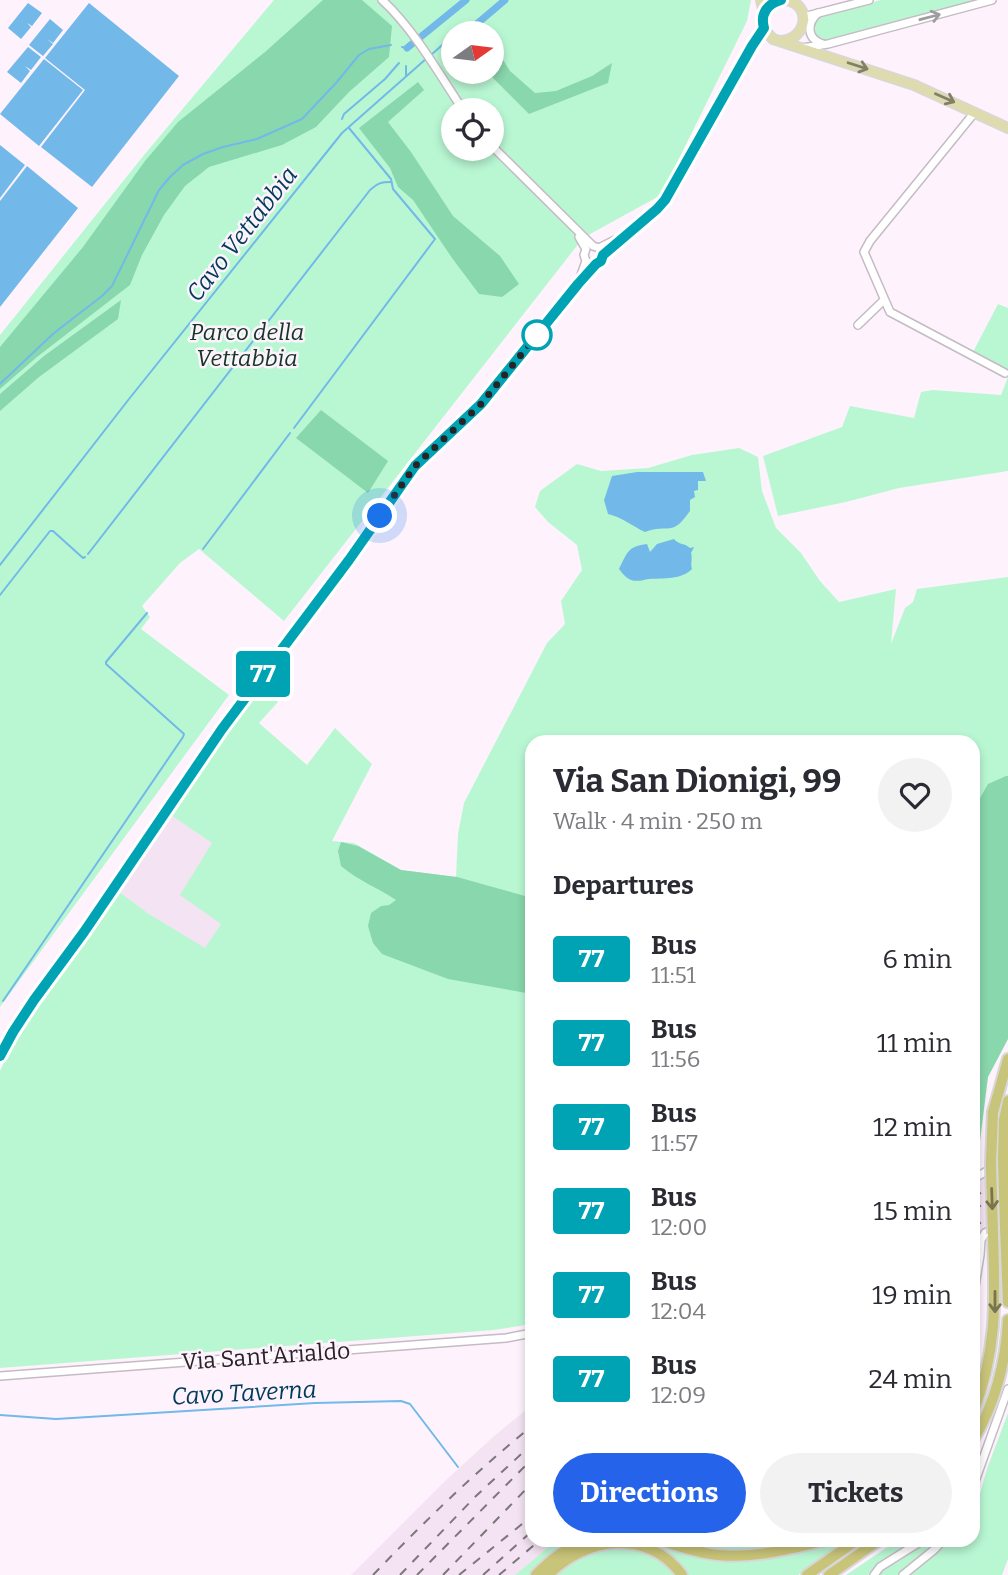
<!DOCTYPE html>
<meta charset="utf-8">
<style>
body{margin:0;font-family:Bitter,serif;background:#f2f2f3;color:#2b2b33;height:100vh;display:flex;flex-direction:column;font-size:26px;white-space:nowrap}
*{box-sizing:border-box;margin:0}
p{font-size:23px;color:#7c7c81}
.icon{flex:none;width:38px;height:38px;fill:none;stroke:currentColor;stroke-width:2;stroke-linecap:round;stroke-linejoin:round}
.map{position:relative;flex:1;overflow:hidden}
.details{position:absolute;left:525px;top:735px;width:455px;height:812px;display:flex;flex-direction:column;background:#fff;border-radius:21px;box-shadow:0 4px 10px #0003}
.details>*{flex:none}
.badge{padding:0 14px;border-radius:5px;font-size:24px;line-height:46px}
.needle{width:46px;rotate:76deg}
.controls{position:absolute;left:441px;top:21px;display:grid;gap:14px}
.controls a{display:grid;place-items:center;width:63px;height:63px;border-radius:50%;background:#fff;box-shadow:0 4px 10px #0003;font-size:35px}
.you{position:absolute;width:35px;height:35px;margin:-18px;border:5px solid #fff;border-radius:50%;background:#1a73e8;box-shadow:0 0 0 10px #1a73e833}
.map>.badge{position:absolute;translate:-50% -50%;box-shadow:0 0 0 4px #fff}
h2{padding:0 28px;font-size:26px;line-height:63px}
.round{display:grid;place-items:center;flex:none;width:74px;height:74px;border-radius:37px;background:#f2f2f3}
.overview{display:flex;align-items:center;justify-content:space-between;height:119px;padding:0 28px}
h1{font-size:33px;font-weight:700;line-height:52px}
.button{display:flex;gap:14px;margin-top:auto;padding:14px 28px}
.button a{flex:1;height:80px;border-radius:42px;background:#2563eb;color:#fff;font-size:28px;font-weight:700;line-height:80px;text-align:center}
.button a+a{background:#f2f2f3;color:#2b2b33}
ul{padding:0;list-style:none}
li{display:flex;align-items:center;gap:21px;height:84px;padding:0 28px}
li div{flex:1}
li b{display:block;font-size:26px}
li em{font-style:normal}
li .badge{min-width:77px;font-weight:700;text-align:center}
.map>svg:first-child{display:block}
.built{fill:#f4e3f2}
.green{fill:#b9f7d3;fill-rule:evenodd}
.forest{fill:#89d7ac}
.water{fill:#72b9e9}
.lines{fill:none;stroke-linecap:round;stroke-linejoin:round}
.stream{stroke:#72b9e9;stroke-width:2}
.canal{stroke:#72b9e9;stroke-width:7}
.minor-casing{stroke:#c5bbc4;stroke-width:10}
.major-casing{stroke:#d8d7d8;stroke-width:12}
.highway-casing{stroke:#d8d7d8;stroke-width:14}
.minor{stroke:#fff;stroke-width:7}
.major{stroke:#dedcaf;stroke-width:9}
.highway{stroke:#c8c479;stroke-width:10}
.rail{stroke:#7d767c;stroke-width:2;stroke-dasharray:9 9;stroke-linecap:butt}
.highway-bridge-casing{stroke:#d8d7d8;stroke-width:14;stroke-linecap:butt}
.highway-bridge{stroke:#c8c479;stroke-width:10}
.oneway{stroke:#9e9c9d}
.oneway2{stroke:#82806a}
.oneway3{stroke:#787450}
.line-casing{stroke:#fff;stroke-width:16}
.line{stroke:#00a3b4;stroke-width:10}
.walk{stroke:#272326;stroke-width:7;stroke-dasharray:0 12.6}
.stop-dot{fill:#fff;stroke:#00a3b4;stroke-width:3.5}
.labels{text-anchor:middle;stroke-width:5;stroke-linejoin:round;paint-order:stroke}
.park-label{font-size:23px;font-style:italic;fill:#143625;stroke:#fef3fd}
.street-label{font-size:23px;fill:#272326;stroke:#fef3fd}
.water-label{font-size:24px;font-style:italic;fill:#003b5a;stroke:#fef3fd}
</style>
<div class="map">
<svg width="1008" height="1575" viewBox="0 0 1008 1575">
<rect width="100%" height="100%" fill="#fef3fd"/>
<g class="built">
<polygon points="169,814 212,843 221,924 205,949 149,914 118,891"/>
<polygon points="1008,1164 1008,1217 982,1231 976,1243 977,1255 973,1254 973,1183"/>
<polygon points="532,1405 532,1540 557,1540 515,1575 351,1575 444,1482 493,1437"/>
</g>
<g class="green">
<path d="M274 0H751L747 21 661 195 583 238 284 621 199 549 180 563 142 606 150 617 141 629 229 695 0 1007V335L144 155ZM453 33H492V72H453ZM453 110H492V149H453Z"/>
<path d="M881 0H983L831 40 823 41C816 35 814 31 814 23L824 15Z"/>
<polygon points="998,304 1008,308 1008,370 973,352"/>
<polygon points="1008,377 1008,471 899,488 846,502 778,516 763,456 842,427 850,406 914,418 921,392 933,390 1001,395"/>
<polygon points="739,448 758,457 762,491 776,528 801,553 820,581 839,602 896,589 891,644 905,608 913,602 917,589 1008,577 1008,890 973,878 973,742 532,742 532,1324 494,1330 0,1368 0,1071 18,1031 45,999 86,936 118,891 149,914 205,948 221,924 180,895 212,843 169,814 224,729 258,682 278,702 259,723 307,765 335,728 372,764 332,841 354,843 401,870 456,877 458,834 464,803 547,643 565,624 561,601 582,570 577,545 548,522 535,507 540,491 577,464 601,471 648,468 692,455"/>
<polygon points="1008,1413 1008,1559 1002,1575 911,1575 940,1550 949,1540 973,1540 973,1508 976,1507 988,1466"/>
<polygon points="557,1540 694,1540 710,1545 742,1546 749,1540 802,1540 783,1545 785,1554 843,1540 848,1541 798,1575 515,1575"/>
<polygon points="898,1540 917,1540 874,1567 868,1575 846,1575"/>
<polygon points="931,1540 938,1540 898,1575 879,1575 880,1572"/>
</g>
<g class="forest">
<polygon points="323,0 362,0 392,26 389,57 349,92 316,127 282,145 209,167 185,186 164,215 142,255 130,285 37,357 0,389 0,347 83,247 145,161 178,122 265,52"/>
<polygon points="493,44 510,71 535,93 556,91 592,76 612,63 608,83 529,114 494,79 490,72 492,72"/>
<polygon points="418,82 424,90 388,122 411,152 453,216 500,256 519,284 502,297 479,294 452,258 413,200 398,187 390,168 359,128"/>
<polygon points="121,300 118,319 39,377 0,411 0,394 44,356"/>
<polygon points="321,410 388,461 368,493 296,438"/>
<polygon points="1006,776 1008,776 1008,1039 988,1077 978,1157 973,1171 973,803 976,805 988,784"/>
<path d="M341 842 358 846 401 870 457 877 532 898V994L448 979 382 954 373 943 368 926 371 913 381 906 389 905 396 900C377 887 360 882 341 866L338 851Z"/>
</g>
<g class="water">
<polygon points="28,3 42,13 32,26 27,23 31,27 21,39 8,28"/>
<polygon points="89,3 179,76 92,187 41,147 85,90 45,58"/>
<polygon points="50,19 63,30 53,43 47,39 53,44 43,56 29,45"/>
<polygon points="28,47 41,57 31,70 25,66 30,71 21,83 7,72"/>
<polygon points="44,59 83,90 39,146 0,114"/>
<polygon points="0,145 25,165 0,198"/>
<polygon points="27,166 78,208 0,307 0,201"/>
<path d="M637 472H703L706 481H698V490L694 491 695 497 690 500V511C671 538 670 523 645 532 632 526 622 517 608 514L604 500 612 476Z"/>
<path d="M674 539C679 545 685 543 690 548L694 547 691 553C693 559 690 563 692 569 681 580 664 578 649 579 643 580 637 582 631 580 626 578 622 573 619 569 627 553 628 546 647 544L650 552 657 544Z"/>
</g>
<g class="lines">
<g class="stream">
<polyline points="402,47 407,48"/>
<polyline points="431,55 449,39"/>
<polyline points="406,76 406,66"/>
<polyline points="342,119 344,114 385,79 399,63"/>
<polyline points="0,384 54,333 102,296 112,286 159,190 170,177 183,165 203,154 223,147 257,139 302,119 336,83 359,55 369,49 391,45"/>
<polyline points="294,428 435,239 393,189 391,179 349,128"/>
<polyline points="203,549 290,433"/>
<path d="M88 554 370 190C378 183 381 182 391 182"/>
<polyline points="0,565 129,399 342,133 427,58"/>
<polyline points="0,595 50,531 53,531 83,558 85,557"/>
<polyline points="3,1001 183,737 184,734 106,664 106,662 147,613"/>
<polyline points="0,1415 56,1419 315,1403 401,1401 410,1404 458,1467"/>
</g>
<g class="canal">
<polyline points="466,33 505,0"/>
<polyline points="449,39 453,41"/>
<polyline points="407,48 466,0"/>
</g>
<g class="minor-casing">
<g id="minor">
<path d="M382 0C413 28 440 75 463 110"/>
<path d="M818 13C806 24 807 39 823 44"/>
<polyline points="803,17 869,0"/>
<polyline points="802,48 828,44 992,0"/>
<polyline points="975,112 870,241 864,252 890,312 1005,373"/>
<polyline points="492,146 593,246 599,248 615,240"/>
<polyline points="579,281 586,261 584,255 586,249 579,237"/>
<polyline points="858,325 884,300"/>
<polyline points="0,1056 13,1032 34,1000 84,932 221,729 350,560 415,466 481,404 578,284 595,264 600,261 602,255 657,209 665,200 752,46 764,28"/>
<polyline points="973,1179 992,1168"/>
<polyline points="973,1299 980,1255 981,1240 985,1233 1007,1221"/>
<polyline points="0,1376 506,1338 532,1333"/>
<polyline points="973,1487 1008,1389"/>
<polyline points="874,1575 880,1567 923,1540"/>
<polyline points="903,1575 935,1549 943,1540"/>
</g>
</g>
<g class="major-casing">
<g id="major">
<polyline points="761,0 764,14"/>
<path d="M781 41C808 39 812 4 786 0 762 0 756 25 773 39L914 85 1008 128"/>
</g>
</g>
<g class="highway-casing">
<g id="highway">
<polyline points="1003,1159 1004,1120 1008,1101"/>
<polyline points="991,1164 993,1112 1008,1059"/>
<polyline points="1005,1227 1008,1302"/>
<path d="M973 1413C998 1349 995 1300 993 1234"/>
<path d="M973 1440C995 1405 1006 1361 1008 1320"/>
<path d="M659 1540C679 1546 698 1553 718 1555 755 1559 792 1548 827 1540"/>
<path d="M536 1575C551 1559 567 1547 587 1540"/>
<path d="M548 1575C585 1537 648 1528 682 1575"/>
<polyline points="807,1575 857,1540"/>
<polyline points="829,1575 879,1540"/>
</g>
</g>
<use href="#minor" class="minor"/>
<use href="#major" class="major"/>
<use href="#highway" class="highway"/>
<g class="rail">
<polyline points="973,1197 1008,1179"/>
<polyline points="973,1210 1008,1191"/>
<polyline points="973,1227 1008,1208"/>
<path d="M373 1575C424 1522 475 1472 532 1426"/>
<polyline points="400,1575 476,1496 532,1444"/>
<polyline points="417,1575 532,1459"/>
<polyline points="443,1575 532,1483"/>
<polyline points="459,1575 532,1516"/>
<polyline points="483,1575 532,1531"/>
<polyline points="499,1575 540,1540"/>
</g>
<g class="highway-bridge-casing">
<g id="highway-bridge">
<polyline points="1003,1159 1005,1227"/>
<polyline points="991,1164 993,1234"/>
</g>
</g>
<use href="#highway-bridge" class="highway-bridge"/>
</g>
<defs><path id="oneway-shaft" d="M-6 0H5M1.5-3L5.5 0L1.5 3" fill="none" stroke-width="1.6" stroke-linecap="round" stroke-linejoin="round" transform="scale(1.75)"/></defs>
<use class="oneway" href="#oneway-shaft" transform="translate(930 17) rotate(-15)"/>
<g class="oneway2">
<use href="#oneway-shaft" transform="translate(858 66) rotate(18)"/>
<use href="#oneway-shaft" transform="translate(945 98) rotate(24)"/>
</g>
<g class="oneway3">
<use href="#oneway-shaft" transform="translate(992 1199) rotate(88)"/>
<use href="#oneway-shaft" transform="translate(995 1302) rotate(90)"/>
</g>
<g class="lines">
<g class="line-casing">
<path id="line" d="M0 1056 13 1032 34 1000 84 932 222 729 349 560 415 466 481 404 578 284 596 264 601 261 603 255 657 209 665 200 752 46 764 28C760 14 767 4 781 0"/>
</g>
<use href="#line" class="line"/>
<polyline class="walk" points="380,516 415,466 481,404 537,335"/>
</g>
<circle class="stop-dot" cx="537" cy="335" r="14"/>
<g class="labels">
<g class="park-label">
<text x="247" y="340">Parco della<tspan x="247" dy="26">Vettabbia</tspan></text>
</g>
<g class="street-label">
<text transform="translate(266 1356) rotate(-4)" y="8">Via Sant'Arialdo</text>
</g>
<g class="water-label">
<text transform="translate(242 234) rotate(-52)" y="8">Cavo Vettabbia</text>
<text transform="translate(244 1393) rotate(-3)" y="8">Cavo Taverna</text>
</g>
</g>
</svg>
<div class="controls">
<a><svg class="needle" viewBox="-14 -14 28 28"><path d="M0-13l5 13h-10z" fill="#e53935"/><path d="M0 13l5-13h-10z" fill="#7c7c81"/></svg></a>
<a><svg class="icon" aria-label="locate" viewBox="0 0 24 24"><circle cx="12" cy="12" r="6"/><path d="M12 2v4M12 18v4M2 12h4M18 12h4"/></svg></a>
</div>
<div class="you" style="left:380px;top:516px"></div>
<b class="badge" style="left:263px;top:674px;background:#00a3b4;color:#fff">77</b>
<section class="details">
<div class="overview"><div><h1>Via San Dionigi, 99</h1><p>Walk · 4 min · 250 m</p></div><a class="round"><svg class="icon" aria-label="heart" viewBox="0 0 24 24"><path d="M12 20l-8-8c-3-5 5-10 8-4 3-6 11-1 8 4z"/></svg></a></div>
<h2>Departures</h2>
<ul>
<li><span class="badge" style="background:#00a3b4;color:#fff">77</span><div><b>Bus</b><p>11:51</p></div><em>6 min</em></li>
<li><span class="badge" style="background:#00a3b4;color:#fff">77</span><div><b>Bus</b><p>11:56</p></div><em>11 min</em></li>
<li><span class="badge" style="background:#00a3b4;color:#fff">77</span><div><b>Bus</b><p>11:57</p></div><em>12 min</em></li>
<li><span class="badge" style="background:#00a3b4;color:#fff">77</span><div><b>Bus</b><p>12:00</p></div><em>15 min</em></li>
<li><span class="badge" style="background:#00a3b4;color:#fff">77</span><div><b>Bus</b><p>12:04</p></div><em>19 min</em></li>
<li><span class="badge" style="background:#00a3b4;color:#fff">77</span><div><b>Bus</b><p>12:09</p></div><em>24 min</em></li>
</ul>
<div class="button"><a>Directions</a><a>Tickets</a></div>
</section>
</div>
